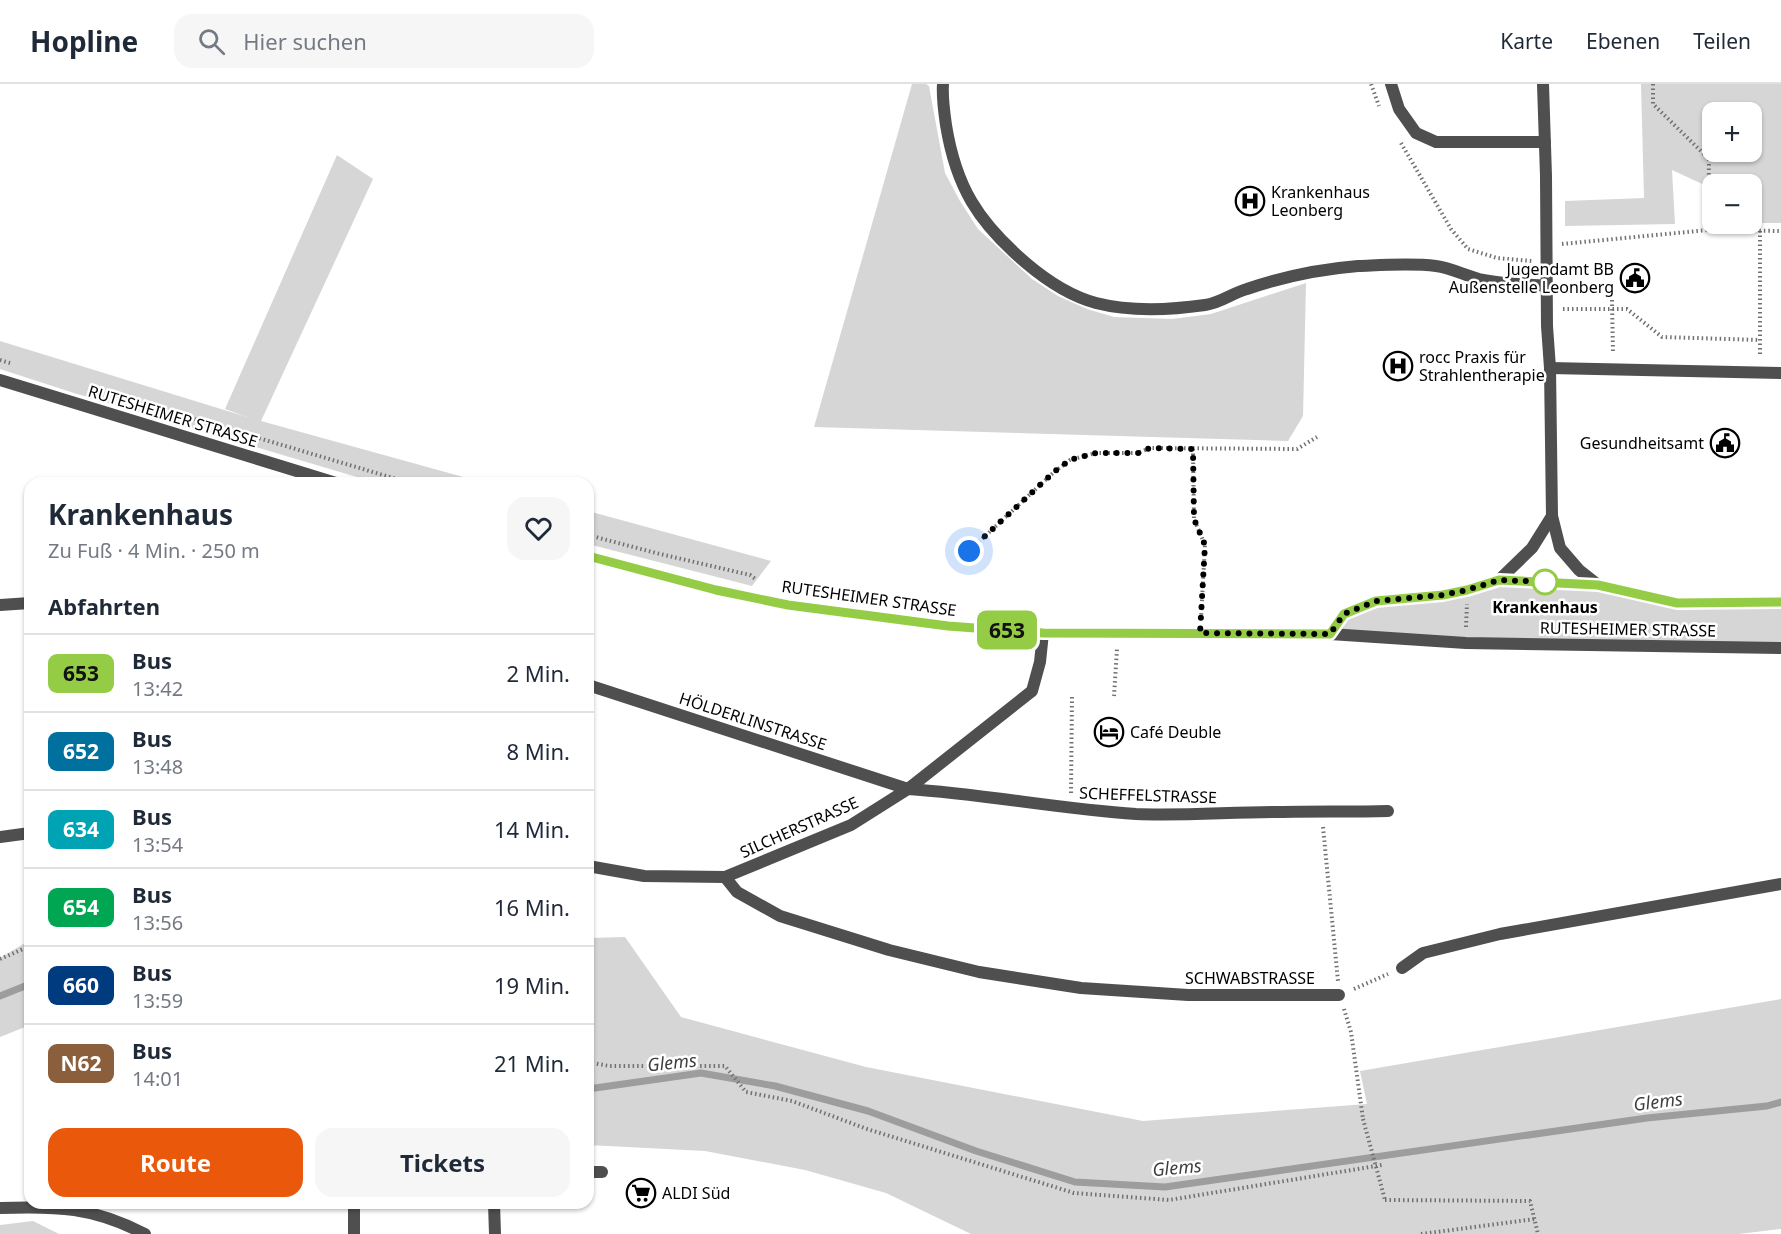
<!DOCTYPE html>
<html lang="de">
<meta charset="utf-8">
<style>
body{margin:0;font-family:"Noto Sans",sans-serif;background:#f6f6f7;color:#1f2937;height:100vh;display:flex;flex-direction:column;font-size:22px;white-space:nowrap}
*{box-sizing:border-box;margin:0}
p{font-size:20px;color:#747a83}
.icon{flex:none;width:33px;height:33px;fill:none;stroke:currentColor;stroke-width:2;stroke-linecap:round;stroke-linejoin:round}
.map{position:relative;flex:1;overflow:hidden}
.drawer{position:absolute;left:24px;top:393px;width:570px;height:732px;display:flex;flex-direction:column;background:#fff;border-radius:18px;box-shadow:0 2px 4px #0004}
.drawer>*{flex:none}
.badge{padding:0 12px;border-radius:9px;font-size:21px;line-height:39px}
.fabs{position:absolute;left:1702px;top:18px;display:grid;gap:12px}
.fabs a{display:grid;place-items:center;width:60px;height:60px;border-radius:12px;background:#fff;box-shadow:0 2px 4px #0004;font-size:30px}
.you{position:absolute;width:30px;height:30px;margin:-15px;border:4px solid #fff;border-radius:50%;background:#1a73e8;box-shadow:0 0 0 9px #1a73e833}
.map>.badge{position:absolute;translate:-50% -50%;box-shadow:0 0 0 3px #fff}
h2{padding:0 24px;font-size:22px;line-height:54px}
.round{display:grid;place-items:center;flex:none;width:63px;height:63px;border-radius:18px;background:#f6f6f7}
.head{display:flex;align-items:center;justify-content:space-between;height:102px;padding:0 24px}
h1{font-size:28px;font-weight:700;line-height:45px}
.primary-button{display:flex;gap:12px;margin-top:auto;padding:12px 24px}
.primary-button a{flex:1;height:69px;border-radius:18px;background:#ea580c;color:#fff;font-size:24px;font-weight:700;line-height:69px;text-align:center}
.primary-button a+a{background:#f6f6f7;color:#1f2937}
ul{padding:0;list-style:none}
li{display:flex;align-items:center;gap:18px;height:78px;padding:0 24px;border-top:2px solid #e0e1e3}
li div{flex:1}
li b{display:block;font-size:22px}
li em{font-style:normal}
li .badge{min-width:66px;font-weight:700;text-align:center}
header{display:flex;align-items:center;gap:36px;box-sizing:border-box;height:84px;padding:0 30px;background:#fff;border-bottom:2px solid #e0e1e3}
header strong{font-size:28px}
nav{display:flex;gap:33px;margin-inline-start:auto;font-size:21px}
.search{width:420px;height:54px;background:#f6f6f7;display:flex;align-items:center;gap:15px;box-sizing:border-box;padding:0 21px;border-radius:18px;color:#747a83;font-size:22px}
.map>svg:first-child{display:block}
.green{fill:#d6d6d6;fill-rule:evenodd}
.lines{fill:none;stroke-linecap:round;stroke-linejoin:round}
.stream{stroke:#9d9d9d;stroke-width:7}
.path{stroke:#717171;stroke-width:4;stroke-dasharray:1.5 3;stroke-linecap:butt}
.service{stroke:#4f4f4f;stroke-width:12}
.minor{stroke:#4f4f4f;stroke-width:12}
.tertiary{stroke:#4f4f4f;stroke-width:12}
.path-bridge{stroke:#717171;stroke-width:4;stroke-dasharray:1.5 3;stroke-linecap:butt}
.line-casing{stroke:#fff;stroke-width:14}
.line{stroke:#95cc45;stroke-width:9}
.walk{stroke:#000;stroke-width:6;stroke-dasharray:0 10.8}
.stop-dot{fill:#fff;stroke:#95cc45;stroke-width:3}
.labels{text-anchor:middle;stroke-width:5;stroke-linejoin:round;paint-order:stroke}
.poi-label{font-size:16px;fill:#000;stroke:#fff;text-anchor:start}
.street-label{font-size:16px;fill:#000;stroke:#fff}
.stop-label{font-size:16px;font-weight:bold;fill:#000;stroke:#fff}
.water-label{font-size:18px;font-style:italic;fill:#3e3e3e;stroke:#fff}
</style>
<header>
<strong>Hopline</strong>
<div class="search"><svg class="icon" aria-label="search" viewBox="0 0 24 24"><circle cx="10" cy="10" r="6"/><path d="M15 15l6 6"/></svg>Hier suchen</div>
<nav><a>Karte</a><a>Ebenen</a><a>Teilen</a></nav>
</header>
<div class="map">
<svg width="1781" height="1150" viewBox="0 0 1781 1150">
<rect width="100%" height="100%" fill="#fff"/>
<g class="green">
<polygon points="912,0 926,0 929,2 945,89 960,117 978,145 1032,195 1058,212 1087,225 1114,233 1172,235 1211,230 1306,199 1303,332 1288,357 814,343"/>
<path d="M1641 0H1781V139H1752V100H1713V105L1672 86 1675 140 1565 142V117L1644 114ZM1752 28V68H1713V28Z"/>
<polygon points="337,71 373,95 261,337 485,399 377,399 74,309 0,285 0,257 247,333 225,325"/>
<polygon points="588,427 771,477 752,502 588,460"/>
<polygon points="1499,496 1548,498 1677,519 1781,518 1781,564 1330,550 1344,530 1376,517"/>
<polygon points="625,853 681,933 866,983 1143,1037 1367,1020 1360,987 1781,915 1781,1145 1739,1150 971,1150 886,1109 805,1086 705,1067 588,1061 588,854"/>
<polygon points="30,856 30,941 0,953 0,874"/>
<polygon points="33,1137 59,1150 0,1150 0,1141"/>
</g>
<g class="lines">
<g class="stream">
<polyline points="0,912 30,900"/>
<polyline points="588,1005 701,989 775,1002 868,1027 976,1067 1075,1098 1165,1103 1647,1034 1767,1022 1781,1018"/>
</g>
<g class="path">
<polyline points="1371,0 1379,22"/>
<polyline points="1653,0 1653,20 1709,75 1708,146"/>
<polyline points="1401,59 1451,145 1468,165 1497,174 1532,177"/>
<polyline points="1760,147 1760,272"/>
<polyline points="1562,160 1708,146 1781,147"/>
<polyline points="1612,216 1613,269"/>
<polyline points="1563,225 1627,225 1662,253 1760,256"/>
<polyline points="0,276 10,279"/>
<polyline points="117,312 410,399"/>
<polyline points="1193,365 1194,435 1205,461 1201,535"/>
<polyline points="588,451 656,469 750,491 757,496"/>
<polyline points="969,467 1054,388 1070,376 1096,369 1138,369 1150,364 1297,365 1317,353"/>
<polyline points="1466,543 1467,520"/>
<polyline points="1114,612 1117,565"/>
<polyline points="1071,709 1072,610"/>
<polyline points="1323,743 1338,897"/>
<polyline points="0,875 30,862"/>
<polyline points="1354,905 1388,890"/>
<polyline points="1344,925 1351,948 1363,1035"/>
<polyline points="588,978 609,982 725,982 746,1008 792,1017 867,1045 1074,1109 1169,1116 1382,1081"/>
<polyline points="1385,1116 1530,1117 1538,1150"/>
<polyline points="1421,1150 1535,1135"/>
</g>
<g class="service">
<path d="M943 0C942 14 944 27 946 41 956 103 978 138 1026 179 1046 196 1070 212 1096 219 1131 228 1170 226 1205 221 1221 219 1232 209 1247 205 1282 193 1321 185 1358 182 1384 181 1411 179 1436 182 1451 184 1464 191 1479 195 1501 200 1525 200 1547 202"/>
<polyline points="1391,0 1399,25 1416,49 1436,58 1545,58"/>
<polyline points="588,1088 602,1088"/>
<polyline points="494,1119 495,1150"/>
<polyline points="354,1150 354,1119"/>
</g>
<g class="minor">
<polyline points="1543,0 1546,92 1547,242 1550,284 1552,432 1560,464 1579,486 1598,501"/>
<polyline points="1550,284 1781,289"/>
<polyline points="1499,496 1532,464 1552,432"/>
<polyline points="0,521 30,519"/>
<polyline points="1330,550 1344,530 1376,517 1443,511 1467,506 1499,496 1598,501 1677,519 1781,518"/>
<path d="M588 601 908 705C984 710 1059 725 1136 730 1183 732 1230 728 1278 728 1314 727 1351 728 1388 727"/>
<polyline points="0,753 30,749"/>
<polyline points="588,782 644,792 725,793 851,741 908,705 1032,607 1040,578 1043,549"/>
<polyline points="725,793 737,808 780,832 889,866 979,888 1081,904 1188,911 1339,911"/>
<polyline points="1402,884 1423,869 1500,850 1781,800"/>
<path d="M0 1124C57 1122 93 1123 145 1150"/>
</g>
<g class="tertiary">
<polyline points="0,296 336,399"/>
<polyline points="588,472 716,506 788,521 948,542 1043,549 1330,550 1466,559 1781,564"/>
</g>
<polyline class="path-bridge" points="1363,1035 1385,1116"/>
</g>
<g class="lines">
<g class="line-casing">
<polyline id="line" points="588,472 716,506 788,521 948,542 1043,549 1330,550 1344,530 1376,517 1443,511 1467,506 1499,496 1598,501 1677,519 1781,518"/>
</g>
<use href="#line" class="line"/>
<polyline class="walk" points="969,467 1054,388 1070,376 1096,369 1138,369 1150,364 1193,365 1194,435 1205,461 1200,549 1330,550 1344,530 1376,517 1443,511 1467,506 1499,496 1548,498 1545,498"/>
</g>
<defs>
<g id="hospital-ring" transform="scale(1.5)"><circle r="9.5" fill="#fff" stroke="#000" stroke-width="1.5"/><path d="M-5-5h3v3.5h4V-5h3V5h-3V1.5h-4V5h-3Z" fill="#000"/></g>
<g id="civic-ring" transform="scale(1.5)"><circle r="9.5" fill="#fff" stroke="#000" stroke-width="1.5"/><path d="M-.6-6.5H3V-4.5H.6V-3L4-1V1h2V6H-6V1h2V-1L-.6-3ZM-1.2 2.5V6h2.4V2.5Z" fill="#000"/></g>
<g id="hotel-ring" transform="scale(1.5)"><circle r="9.5" fill="#fff" stroke="#000" stroke-width="1.5"/><path d="M-6-4.5h1.5V1H6V5H4.5V3h-9V5H-6ZM-4 0a1.8 1.8 0 1 1 3.6 0ZM.5 0V-2.5h3Q6-2.5 6 0Z" fill="#000"/></g>
<g id="supermarket-ring" transform="scale(1.5)"><circle r="9.5" fill="#fff" stroke="#000" stroke-width="1.5"/><path d="M-6-5.5h2.5l.6 2H6L4.5 2H-2.5L-4.4-4H-6ZM-1.5 3.2a1.3 1.3 0 1 0 .1 0ZM3 3.2a1.3 1.3 0 1 0 .1 0Z" fill="#000"/></g>
</defs>
<g fill-rule="evenodd">
<use href="#hospital-ring" x="1250" y="117"/>
<use href="#civic-ring" x="1635" y="194"/>
<use href="#hospital-ring" x="1398" y="282"/>
<use href="#civic-ring" x="1725" y="359"/>
<use href="#hotel-ring" x="1109" y="648"/>
<use href="#supermarket-ring" x="641" y="1109"/>
</g>
<circle class="stop-dot" cx="1545" cy="498" r="12"/>
<g class="labels">
<g class="poi-label">
<text x="1271" y="114">Krankenhaus<tspan x="1271" dy="18">Leonberg</tspan></text>
<text x="1614" y="191" text-anchor="end">Jugendamt BB<tspan x="1614" dy="18">Außenstelle Leonberg</tspan></text>
<text x="1419" y="279">rocc Praxis für<tspan x="1419" dy="18">Strahlentherapie</tspan></text>
<text x="1704" y="365" text-anchor="end">Gesundheitsamt</text>
<text x="1130" y="654">Café Deuble</text>
<text x="662" y="1115">ALDI Süd</text>
</g>
<g class="street-label">
<text transform="translate(173 332) rotate(17)" y="6">RUTESHEIMER STRASSE</text>
<text transform="translate(869 514) rotate(8)" y="6">RUTESHEIMER STRASSE</text>
<text transform="translate(1628 545) rotate(1)" y="6">RUTESHEIMER STRASSE</text>
<text transform="translate(753 637) rotate(18)" y="6">HÖLDERLINSTRASSE</text>
<text transform="translate(1148 711) rotate(2)" y="6">SCHEFFELSTRASSE</text>
<text transform="translate(799 743) rotate(-24)" y="6">SILCHERSTRASSE</text>
<text x="1250" y="900">SCHWABSTRASSE</text>
</g>
<g class="stop-label">
<text x="1545" y="529">Krankenhaus</text>
</g>
<g class="water-label">
<text transform="translate(672 979) rotate(-6)" y="6">Glems</text>
<text transform="translate(1658 1018) rotate(-7)" y="6">Glems</text>
<text transform="translate(1177 1084) rotate(-5)" y="6">Glems</text>
</g>
</g>
</svg>
<div class="fabs">
<a>+</a>
<a>−</a>
</div>
<div class="you" style="left:969px;top:467px"></div>
<b class="badge" style="left:1007px;top:546px;background:#95cc45;color:#111">653</b>
<section class="drawer">
<div class="head"><div><h1>Krankenhaus</h1><p>Zu Fuß · 4 Min. · 250 m</p></div><a class="round"><svg class="icon" aria-label="heart" viewBox="0 0 24 24"><path d="M12 20l-8-8c-3-5 5-10 8-4 3-6 11-1 8 4z"/></svg></a></div>
<h2>Abfahrten</h2>
<ul>
<li><span class="badge" style="background:#95cc45;color:#111">653</span><div><b>Bus</b><p>13:42</p></div><em>2 Min.</em></li>
<li><span class="badge" style="background:#00719f;color:#fff">652</span><div><b>Bus</b><p>13:48</p></div><em>8 Min.</em></li>
<li><span class="badge" style="background:#00a3b4;color:#fff">634</span><div><b>Bus</b><p>13:54</p></div><em>14 Min.</em></li>
<li><span class="badge" style="background:#00a651;color:#fff">654</span><div><b>Bus</b><p>13:56</p></div><em>16 Min.</em></li>
<li><span class="badge" style="background:#003b80;color:#fff">660</span><div><b>Bus</b><p>13:59</p></div><em>19 Min.</em></li>
<li><span class="badge" style="background:#8b5e3c;color:#fff">N62</span><div><b>Bus</b><p>14:01</p></div><em>21 Min.</em></li>
</ul>
<div class="primary-button"><a>Route</a><a>Tickets</a></div>
</section>
</div>
